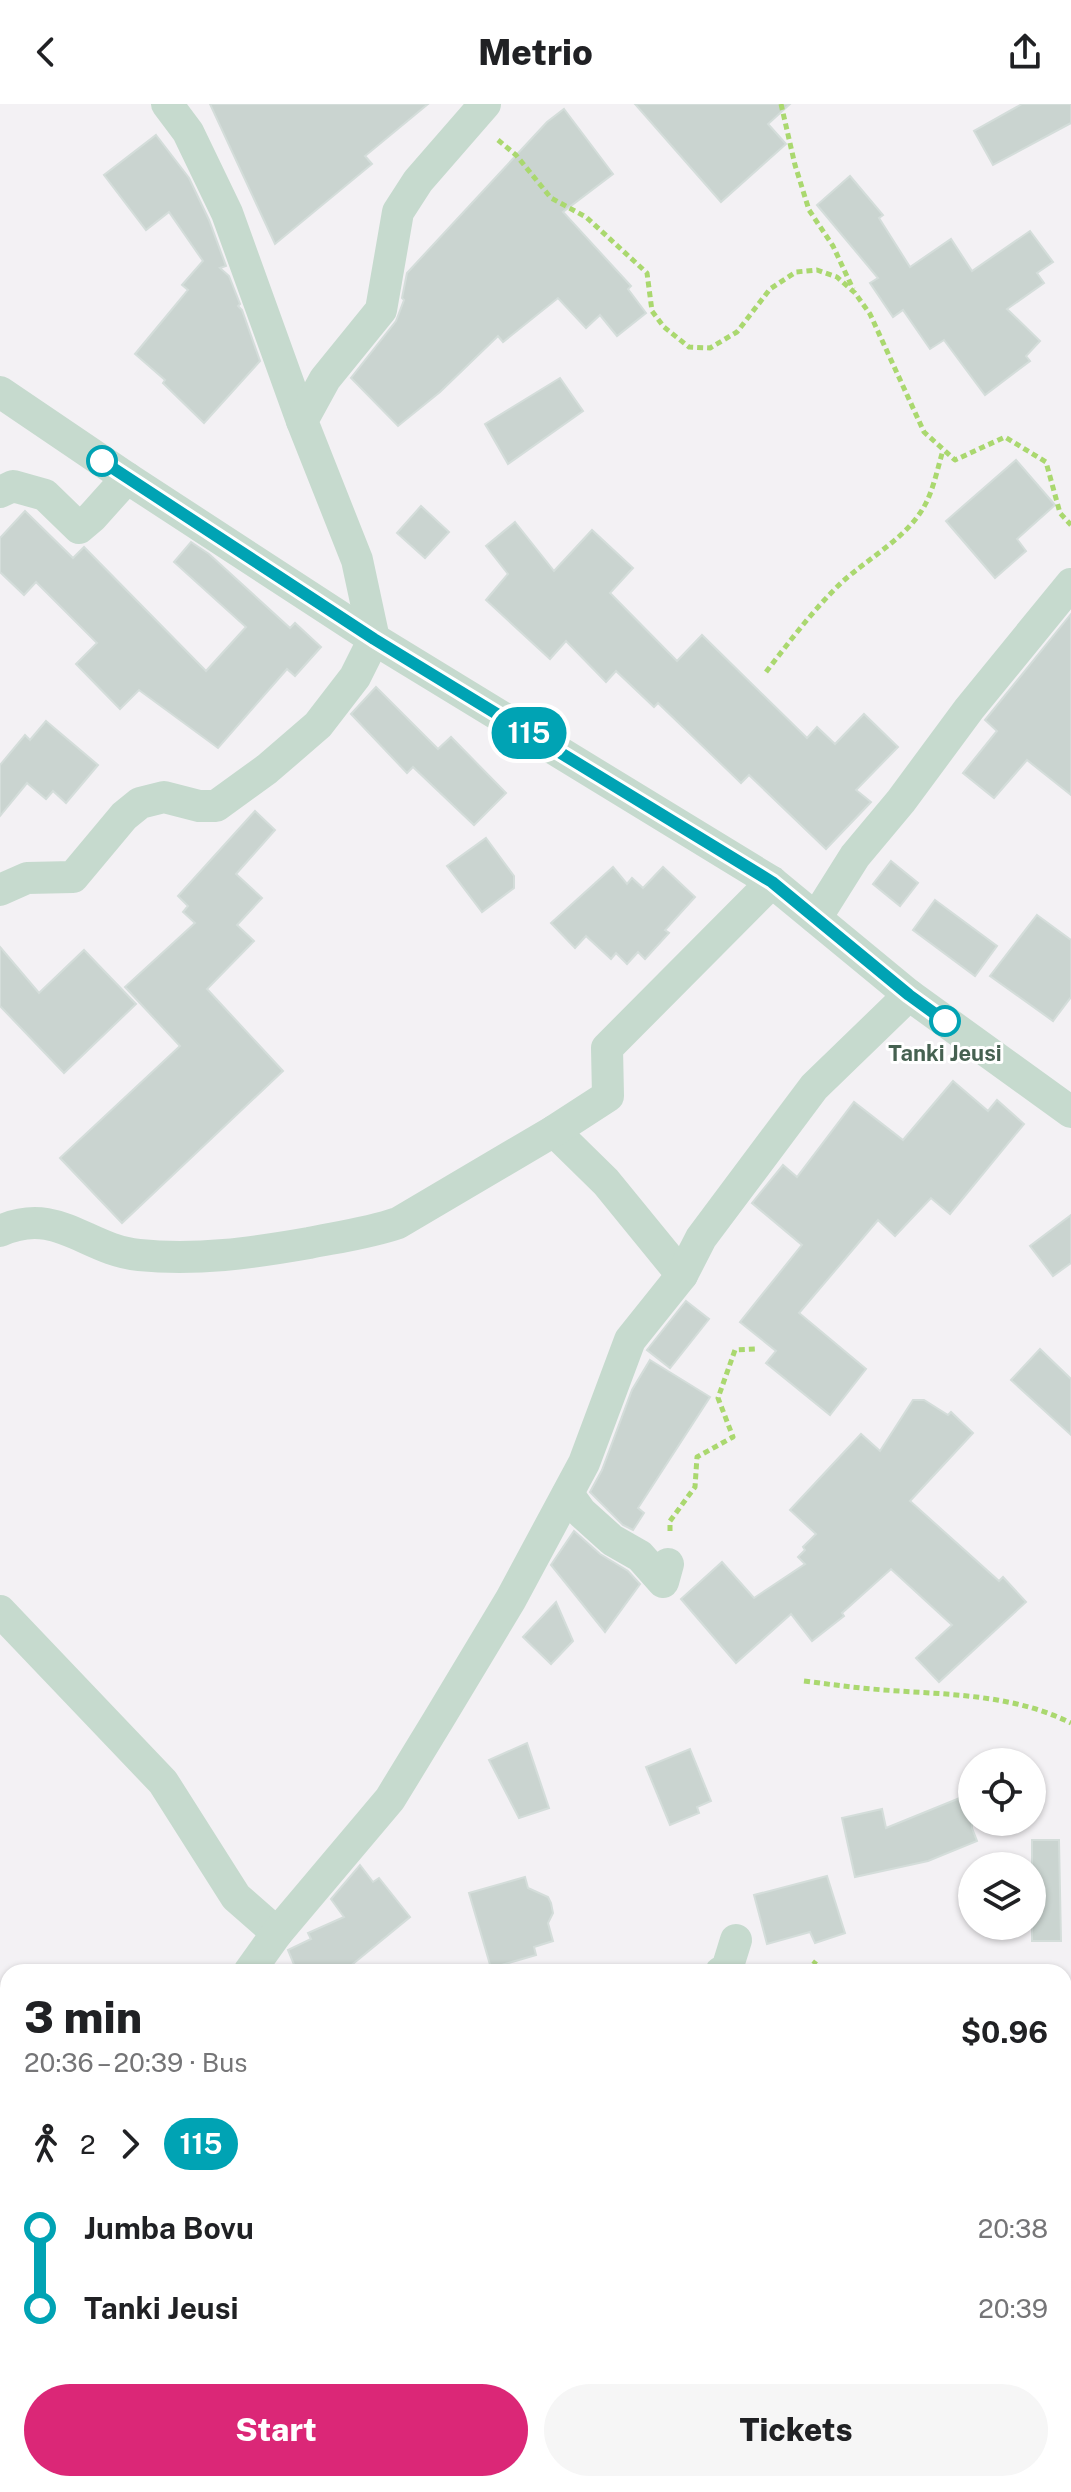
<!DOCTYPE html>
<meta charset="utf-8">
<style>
body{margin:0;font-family:"Public Sans",sans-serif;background:#f6f6f6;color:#202124;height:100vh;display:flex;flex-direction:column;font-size:30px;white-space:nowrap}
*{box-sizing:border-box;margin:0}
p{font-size:26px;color:#757577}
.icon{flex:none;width:44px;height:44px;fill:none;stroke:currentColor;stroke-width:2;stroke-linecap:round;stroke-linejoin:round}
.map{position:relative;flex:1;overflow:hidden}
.side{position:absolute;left:0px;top:1860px;width:1072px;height:528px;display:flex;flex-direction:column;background:#fff;border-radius:24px 24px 0 0;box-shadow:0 2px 6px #0004}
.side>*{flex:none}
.badge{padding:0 16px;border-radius:26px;font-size:28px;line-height:52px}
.controls{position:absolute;left:958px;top:1644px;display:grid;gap:16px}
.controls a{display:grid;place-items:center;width:88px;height:88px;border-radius:50%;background:#fff;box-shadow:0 2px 6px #0004;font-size:40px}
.map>.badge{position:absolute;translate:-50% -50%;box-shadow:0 0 0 4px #fff}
.legs{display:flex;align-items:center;gap:12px;height:88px;padding:0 24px;font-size:26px}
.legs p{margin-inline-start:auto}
.headline{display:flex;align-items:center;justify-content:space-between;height:136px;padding:0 24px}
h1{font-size:44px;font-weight:800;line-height:60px}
.primary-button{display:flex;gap:16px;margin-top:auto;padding:16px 24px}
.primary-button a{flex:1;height:92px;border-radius:48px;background:#db2777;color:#fff;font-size:32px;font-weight:800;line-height:92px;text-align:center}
.primary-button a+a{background:#f6f6f6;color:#202124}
ul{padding:0 24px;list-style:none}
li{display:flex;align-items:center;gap:28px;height:80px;font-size:30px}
li i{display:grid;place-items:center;width:12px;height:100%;margin:0 10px;background:currentColor}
li i::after{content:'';width:20px;height:20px;margin:-10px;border:6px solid;border-radius:50%;background:#fff}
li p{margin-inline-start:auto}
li:first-child i{background:linear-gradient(#0000 50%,currentColor 0)}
li:last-child i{background:linear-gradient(currentColor 50%,#0000 0)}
header{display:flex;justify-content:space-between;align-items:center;height:104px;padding:0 24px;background:#fff;font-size:36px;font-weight:800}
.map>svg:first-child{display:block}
.building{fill:#cad4d0;stroke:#d4ddda;stroke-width:2}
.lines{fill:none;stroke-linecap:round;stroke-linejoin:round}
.path{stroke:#aad86f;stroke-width:5;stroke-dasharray:6 4;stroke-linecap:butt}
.minor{stroke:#c6dace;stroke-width:32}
.line-1-casing{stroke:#fff;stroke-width:18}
.line-1{stroke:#00a3b4;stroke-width:12}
.stop-1-dot{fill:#fff;stroke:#00a3b4;stroke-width:4}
.labels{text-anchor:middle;stroke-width:6;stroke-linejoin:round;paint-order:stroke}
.stop-label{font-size:22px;font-weight:bold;fill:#466151;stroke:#fff}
</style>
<header><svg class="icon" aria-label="back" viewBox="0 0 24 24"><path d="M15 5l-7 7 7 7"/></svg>Metrio<svg class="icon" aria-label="share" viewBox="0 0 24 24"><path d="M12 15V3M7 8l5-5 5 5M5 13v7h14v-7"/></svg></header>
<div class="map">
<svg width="1071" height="2388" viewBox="0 0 1071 2388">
<rect width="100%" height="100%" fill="#f3f1f4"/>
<g class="building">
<polygon points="210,0 428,0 365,52 372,60 275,140"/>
<polygon points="635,0 790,0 768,20 786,40 721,98"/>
<polygon points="1022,0 1071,0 1071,19 993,61 974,27"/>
<polygon points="564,5 613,70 563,108 631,182 628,185 646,209 617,232 600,211 586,224 558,194 503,238 498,232 440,288 398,322 351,274 396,217 404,196 402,194 407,169 547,18"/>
<polygon points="156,31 189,74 209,116 226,162 220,164 229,172 240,200 238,202 242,206 260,257 204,319 163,279 165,276 135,250 188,186 182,181 203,157 169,108 146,126 104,71"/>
<polygon points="850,72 883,111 879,114 910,163 951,135 972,167 1030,127 1053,158 1037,169 1044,179 1007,205 1040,237 1026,252 1030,257 985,291 944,236 930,245 903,206 893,213 870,179 878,174 817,101"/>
<polygon points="560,274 583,307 508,360 485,320"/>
<polygon points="1016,356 1055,401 1017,435 1026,447 995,474 946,417"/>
<polygon points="421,402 449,428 425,454 397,429"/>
<polygon points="25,407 73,454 84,443 206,567 246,523 174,458 191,438 209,450 290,524 295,519 321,543 295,572 287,565 218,644 139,586 120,605 76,560 97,539 36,478 24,491 0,468 0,434"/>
<polygon points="515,418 554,467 592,426 633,464 610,489 677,557 702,531 807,634 817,623 835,640 864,610 898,643 856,686 871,698 826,745 749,671 741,679 658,599 654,603 616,567 606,578 566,537 550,555 486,496 508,470 486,442"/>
<polygon points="1071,510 1071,691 1027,656 994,694 963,669 997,627 985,616"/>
<polygon points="376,583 438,645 451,633 506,689 474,721 413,663 407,669 351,610"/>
<polygon points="46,617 98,661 66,699 53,687 46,695 27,679 0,712 0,661 25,631 30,636"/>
<polygon points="255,707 275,726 236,770 262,794 237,821 254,837 207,885 283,967 122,1119 60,1054 180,942 125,883 195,819 183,808 188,802 178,792"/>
<polygon points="486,734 514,772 514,784 482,808 447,762"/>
<polygon points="891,757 918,779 900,802 873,780"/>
<polygon points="613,763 627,780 632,774 643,784 663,763 695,793 665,826 669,829 645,855 638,848 627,860 616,849 611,855 586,832 575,844 551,819"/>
<polygon points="935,796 997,842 975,872 913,826"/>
<polygon points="1037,811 1071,836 1071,893 1053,917 990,872"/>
<polygon points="0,843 39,889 84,846 136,900 64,969 0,902"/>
<polygon points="953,977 988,1007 997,996 1024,1020 950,1110 931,1094 895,1132 878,1116 799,1209 866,1265 830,1311 766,1259 776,1247 740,1218 802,1141 752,1099 783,1061 797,1073 854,998 903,1036"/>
<polygon points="1071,1111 1071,1159 1053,1172 1030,1142"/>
<polygon points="686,1197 709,1215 670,1264 647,1246"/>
<polygon points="1040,1245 1071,1275 1071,1331 1011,1276"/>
<polygon points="650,1256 710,1293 638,1404 644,1409 633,1426 623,1421 590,1388 602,1366 632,1286"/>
<polygon points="913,1296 924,1296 948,1311 951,1308 973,1329 910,1397 999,1477 1003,1473 1026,1498 939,1578 916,1554 952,1521 891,1465 842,1509 844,1512 812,1537 791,1510 736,1559 681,1495 722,1458 754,1494 805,1460 798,1453 805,1446 803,1443 816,1430 790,1406 861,1330 880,1347"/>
<polygon points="574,1427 600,1450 628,1467 640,1480 605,1528 551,1461"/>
<polygon points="556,1498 573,1537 551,1560 523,1533"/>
<polygon points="527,1639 549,1704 519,1714 489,1656"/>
<polygon points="690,1645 711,1697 697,1703 699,1709 670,1721 646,1663"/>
<polygon points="972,1689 972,1724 977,1737 928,1757 855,1773 842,1714 882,1705 886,1724"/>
<polygon points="1032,1736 1059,1736 1061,1837 1032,1837"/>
<polygon points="360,1761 373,1778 379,1774 410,1813 343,1868 297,1868 288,1846 311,1835 308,1829 344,1813 331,1795"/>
<polygon points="827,1772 845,1829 815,1839 810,1828 767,1840 754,1791"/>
<polygon points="525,1773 528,1784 548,1793 551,1799 553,1809 548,1819 553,1837 534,1843 536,1851 491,1864 469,1789"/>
</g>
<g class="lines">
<g class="path">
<polyline points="781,0 795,61 809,106 833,142 853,185"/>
<polyline points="498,36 516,51 551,94 586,113 647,169 652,207 664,223 689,243 710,244 737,228 770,185 796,168 817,166 837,173 855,189 870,210 924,328 955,356 1005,333 1046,358 1060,409 1071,421"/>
<path d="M766 568C790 537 813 506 841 479 868 454 909 433 926 399 934 383 938 363 943 346"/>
<polyline points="670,1427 670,1417 695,1383 697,1353 733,1333 718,1294 735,1246 756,1245"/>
<path d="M804 1577C827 1580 849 1583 872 1585 940 1591 1008 1588 1071 1619"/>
<polyline points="807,1868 816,1857"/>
<polyline points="527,2388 528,2380"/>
</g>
<g class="minor">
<polyline points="167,0 188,28 227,109 302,317"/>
<polyline points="0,288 127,374 374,535 772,778 909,891 1071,1008"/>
<polyline points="0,388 13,382 45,391 79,424 92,413 127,374"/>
<polyline points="0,786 27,774 73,773 124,712 140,699 164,693 199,702 216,702 267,665 318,621 355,573 374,535 357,456 302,317 325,275 381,206 398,108 418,77 485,0"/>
<polyline points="816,814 855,752 901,697 969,605 1071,480"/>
<polyline points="554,1027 606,1078 682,1171"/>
<path d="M0 1127C57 1101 86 1146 139 1151 196 1157 252 1149 309 1139 339 1133 369 1129 398 1119L554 1027 608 992 607 944 772 778"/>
<polyline points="568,1390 581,1408 612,1436 640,1452 663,1478 668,1460"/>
<polyline points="0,1507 163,1678 236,1793 277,1829"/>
<polyline points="249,1868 277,1829 390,1695 437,1618 511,1495 584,1359 630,1236 682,1171 701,1134 814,983 909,891"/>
<polyline points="721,1868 727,1865 736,1836"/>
<polyline points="1064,2010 1071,2010"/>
<polyline points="0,2262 8,2260"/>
</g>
</g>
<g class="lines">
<g class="line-1-casing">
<polyline id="line-1" points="102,357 374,535 772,778 909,891 945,917"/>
</g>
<use href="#line-1" class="line-1"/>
</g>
<g class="stop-1-dot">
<circle cx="102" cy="357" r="14"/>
<circle cx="945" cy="917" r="14"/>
</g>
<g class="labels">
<g class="stop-label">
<text x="945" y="957">Tanki Jeusi</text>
</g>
</g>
</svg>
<div class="controls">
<a><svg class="icon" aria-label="locate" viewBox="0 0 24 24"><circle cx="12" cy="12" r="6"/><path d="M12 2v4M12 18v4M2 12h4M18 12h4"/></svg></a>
<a><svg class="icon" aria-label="layers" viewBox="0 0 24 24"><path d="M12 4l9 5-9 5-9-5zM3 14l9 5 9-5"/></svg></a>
</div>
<b class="badge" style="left:529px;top:629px;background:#00a3b4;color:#fff">115</b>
<section class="side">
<div class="headline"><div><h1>3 min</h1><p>20:36 – 20:39 · Bus</p></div><b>$0.96</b></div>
<div class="legs"><svg class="icon" aria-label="walk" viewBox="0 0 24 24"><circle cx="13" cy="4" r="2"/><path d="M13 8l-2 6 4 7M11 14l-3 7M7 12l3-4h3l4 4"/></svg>2<svg class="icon" aria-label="forward" viewBox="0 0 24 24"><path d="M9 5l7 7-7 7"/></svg><b class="badge" style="background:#00a3b4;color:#fff">115</b></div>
<ul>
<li><i style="color:#00a3b4"></i><b>Jumba Bovu</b><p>20:38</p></li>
<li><i style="color:#00a3b4"></i><b>Tanki Jeusi</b><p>20:39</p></li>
</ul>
<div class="primary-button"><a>Start</a><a>Tickets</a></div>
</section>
</div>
